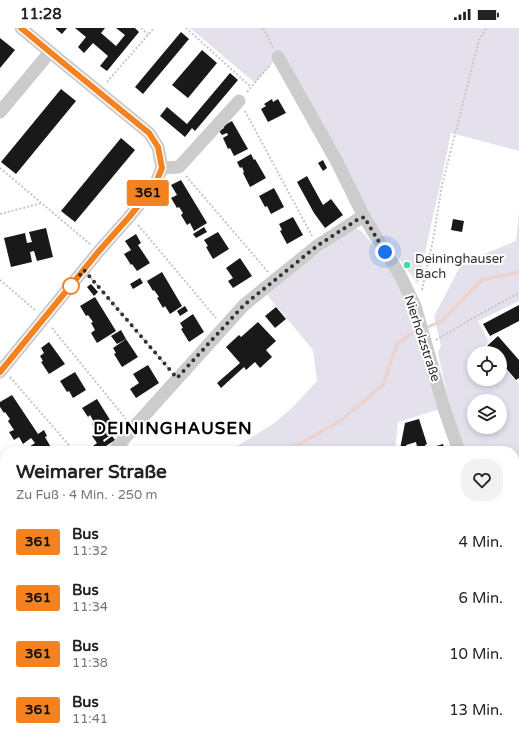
<!DOCTYPE html>
<html lang="de">
<meta charset="utf-8">
<style>
body{margin:0;font-family:"Varela Round",sans-serif;background:#f2f2f2;color:#222;height:100vh;display:flex;flex-direction:column;font-size:15px;white-space:nowrap}
*{box-sizing:border-box;margin:0}
p{font-size:13px;color:#767676}
.icon{flex:none;width:22px;height:22px;fill:none;stroke:currentColor;stroke-width:2;stroke-linecap:round;stroke-linejoin:round}
.map{position:relative;flex:1;overflow:hidden}
.sheet{position:absolute;left:0px;top:418px;width:519px;height:300px;display:flex;flex-direction:column;background:#fff;border-radius:16px 16px 0 0;box-shadow:0 2px 6px #0003}
.sheet>*{flex:none}
.badge{padding:0 8px;border-radius:3px;font-size:14px;line-height:26px}
.fabs{position:absolute;left:467px;top:318px;display:grid;gap:8px}
.fabs a{display:grid;place-items:center;width:40px;height:40px;border-radius:50%;background:#fff;box-shadow:0 2px 6px #0003;font-size:20px}
.you{position:absolute;width:20px;height:20px;margin:-10px;border:3px solid #fff;border-radius:50%;background:#1a73e8;box-shadow:0 0 0 6px #1a73e833}
.map>.badge{position:absolute;translate:-50% -50%;box-shadow:0 0 0 2px #fff}
.round{display:grid;place-items:center;flex:none;width:42px;height:42px;border-radius:16px;background:#f2f2f2}
.headline{display:flex;align-items:center;justify-content:space-between;height:68px;padding:0 16px}
h1{font-size:19px;font-weight:700;line-height:30px}
ul{padding:0;list-style:none}
li{display:flex;align-items:center;gap:12px;height:56px;padding:0 16px}
li div{flex:1}
li b{display:block;font-size:15px}
li em{font-style:normal}
li .badge{min-width:44px;font-weight:700;text-align:center}
.status{display:flex;justify-content:space-between;align-items:center;height:28px;padding:0 20px;background:#fff;direction:ltr}
.status svg{height:11px;fill:currentColor}
.map>svg:first-child{display:block}
.green{fill:#e4e1ed;fill-rule:evenodd}
.lines{fill:none;stroke-linecap:round;stroke-linejoin:round}
.stream{stroke:#ebd3cf;stroke-width:3.5}
.building{fill:#191919}
.path{stroke:#c6c6c6;stroke-width:2;stroke-dasharray:2 2;stroke-linecap:butt}
.service{stroke:#ccc;stroke-width:7}
.minor{stroke:#ccc;stroke-width:13}
.line-casing{stroke:#fff;stroke-width:9}
.line{stroke:#f58220;stroke-width:6}
.walk{stroke:#323232;stroke-width:4;stroke-dasharray:0 7.2}
.poi-dot{fill:#42daaa;stroke:#fff;stroke-width:1.5}
.stop-dot{fill:#fff;stroke:#f58220;stroke-width:2}
.labels{text-anchor:middle;stroke-width:4;stroke-linejoin:round;paint-order:stroke}
.poi-label{font-size:13px;fill:#323232;stroke:#fff;text-anchor:start}
.street-label{font-size:13px;fill:#323232;stroke:#fff}
.district-label{font-size:17px;font-weight:bold;letter-spacing:1px;fill:#000;stroke:#fff}
</style>
<div class="status"><b>11:28</b><svg viewBox="0 0 49 12"><path d="M0 12V9h3v3zM5 12V6h3v6zM10 12V3h3v9zM15 12V0h3v12zM26 1h20v11H26zM47 4h2v5h-2z"/></svg></div>
<div class="map">
<svg width="519" height="718" viewBox="0 0 519 718">
<rect width="100%" height="100%" fill="#fff"/>
<g class="green">
<polygon points="190,0 519,0 519,123 451,105 444,139 418,256 370,192 281,26 255,55"/>
<path d="M519 184V273L478 293 489 314 485 318 491 325H474V351H500V335L519 356V596L514 581V423H464L450 378 442 344 438 324 441 318 434 288 462 235 516 213ZM474 373H500V399H474Z"/>
<polygon points="352,201 357,201 361,203 367,209 394,248 411,281 440,381 398,394 395,423 229,423 273,396 292,380 317,353 313,322 267,267 306,235"/>
<polygon points="5,566 5,651 0,653 0,572"/>
<polygon points="514,611 519,626 519,718 263,718 264,713 514,713"/>
<polygon points="67,713 116,713 116,718 64,718"/>
</g>
<g class="lines">
<g class="stream">
<polyline points="287,423 339,394 383,357 397,316 409,307 442,293 482,252 519,244"/>
<polyline points="103,718 104,713"/>
</g>
</g>
<g class="building">
<polygon points="56,0 67,0 62,6 56,1"/>
<polygon points="75,0 105,0 101,5 116,18 125,7 116,0 135,0 139,4 107,43 100,38 108,28 93,15 84,25 78,19 86,9"/>
<polygon points="181,4 189,11 143,66 135,59"/>
<polygon points="0,10 15,22 0,40"/>
<polygon points="202,22 217,35 188,70 172,57"/>
<polygon points="230,45 238,52 195,103 192,100 185,109 160,88 167,79 187,96"/>
<polygon points="61,61 76,73 16,146 1,134"/>
<polygon points="272,71 273,74 278,71 286,85 268,94 261,81 266,78 264,76"/>
<polygon points="232,93 248,121 234,128 230,120 228,121 223,110 228,107 227,105 222,107 219,103 224,100 223,98"/>
<polygon points="121,110 135,122 75,194 61,183"/>
<polygon points="251,126 254,132 255,131 266,150 250,159 243,145 244,144 242,139 240,140 237,134"/>
<polygon points="323,132 327,140 323,143 318,135"/>
<polygon points="307,148 323,177 331,171 343,187 325,200 314,185 297,154"/>
<polygon points="181,152 207,195 194,203 190,195 187,197 181,187 183,185 179,179 177,180 171,170 177,167 171,157"/>
<polygon points="274,160 284,179 271,186 267,178 265,179 259,168"/>
<polygon points="293,189 303,207 287,216 280,203 282,202 279,196"/>
<polygon points="453,191 464,193 462,204 451,202"/>
<polygon points="204,199 207,204 196,210 193,206"/>
<polygon points="46,200 53,229 37,233 34,223 30,224 32,234 11,239 4,210 25,205 27,215 32,214 29,204"/>
<polygon points="218,204 229,221 213,231 206,219 208,218 204,212"/>
<polygon points="136,206 141,215 138,217 150,235 137,243 132,236 131,237 124,226 131,222 125,213"/>
<polygon points="240,230 252,248 233,260 228,253 233,250 226,240"/>
<polygon points="162,244 182,278 170,286 165,278 163,280 157,270 159,269 154,262 153,263 147,253"/>
<polygon points="140,250 143,255 133,261 130,256"/>
<polygon points="91,256 98,264 94,268 87,259"/>
<polygon points="95,269 116,303 97,315 91,305 95,302 91,295 93,294 88,287 86,288 80,278"/>
<polygon points="519,277 519,293 490,308 483,296"/>
<polygon points="185,278 188,283 180,288 177,283"/>
<polygon points="276,279 286,291 275,300 265,288"/>
<polygon points="193,286 204,304 189,314 181,301 183,300 180,295"/>
<polygon points="258,294 276,313 266,322 272,329 260,340 255,334 246,342 244,339 221,360 217,355 240,335 226,319 239,307 241,309"/>
<polygon points="121,302 126,311 117,316 111,308"/>
<polygon points="498,308 519,332 519,350 516,352 500,333 500,325 493,325 487,318"/>
<polygon points="126,311 138,329 122,339 114,326 116,325 113,320"/>
<polygon points="49,314 65,336 49,346 41,334 43,333 40,328 44,325 41,320"/>
<polygon points="148,337 159,355 136,370 130,361 139,355 133,346"/>
<polygon points="75,344 86,362 73,370 69,363 67,364 60,353"/>
<polygon points="12,367 38,406 44,402 47,408 45,409 53,423 32,423 29,419 35,415 31,410 23,416 19,409 14,412 9,404 14,402 8,393 10,391 5,384 4,385 0,379 0,374"/>
<polygon points="97,371 117,403 103,412 104,414 112,408 115,412 106,418 108,422 107,423 96,423 93,418 97,415 92,408 98,405 92,396 94,394 90,387 88,389 82,380"/>
<polygon points="419,391 427,416 425,417 426,421 443,416 445,423 418,423 416,414 406,417 407,419 400,421 405,395"/>
<polygon points="1,471 5,477 5,491 3,493 0,488 0,472"/>
<polygon points="5,653 5,675 0,676 0,654"/>
<polygon points="5,688 5,713 24,713 26,718 0,718 0,690"/>
<rect x="181" y="713" width="16" height="5"/>
<polygon points="411,713 419,713 418,718 410,718"/>
<polygon points="463,713 471,715 470,718 462,718"/>
</g>
<g class="lines">
<g class="path">
<polyline points="141,0 148,6"/>
<polyline points="186,0 251,59"/>
<polyline points="263,0 273,19"/>
<polyline points="107,54 154,0"/>
<polyline points="247,64 269,38"/>
<polyline points="245,83 312,208"/>
<polyline points="0,140 90,216"/>
<polyline points="186,148 268,244"/>
<polyline points="0,186 42,175"/>
<polyline points="138,197 216,290"/>
<polyline points="91,250 169,341"/>
<polyline points="0,252 35,282"/>
<polyline points="422,262 433,212 442,157 479,12 485,2 488,0"/>
<polyline points="52,300 126,391"/>
<polyline points="436,312 475,289 519,265"/>
<polyline points="10,349 74,423"/>
<polyline points="0,446 5,451"/>
<polyline points="0,549 5,553"/>
<polyline points="0,568 5,562"/>
<polyline points="366,718 367,713"/>
<polyline points="484,718 485,713"/>
</g>
<polyline class="service" points="254,713 258,718"/>
<g class="minor">
<polyline points="21,0 50,24 149,105 158,119 162,140"/>
<polyline points="278,29 337,134 364,189 400,247 415,278 444,380 459,423"/>
<polyline points="0,84 50,24"/>
<polyline points="162,140 179,139 239,73"/>
<polyline points="0,344 99,223 130,188 155,157 162,140"/>
<polyline points="114,423 133,400 244,277 317,218 357,192 364,189"/>
<polyline points="514,597 519,612"/>
</g>
</g>
<g class="lines">
<g class="line-casing">
<polyline id="line" points="0,344 99,223 130,188 155,157 162,140 158,119 149,105 62,34 21,0"/>
</g>
<use href="#line" class="line"/>
<polyline class="walk" points="71,258 84,242 177,350 244,277 317,218 357,192 364,189 385,224"/>
</g>
<circle class="poi-dot" cx="407" cy="237" r="4"/>
<circle class="stop-dot" cx="71" cy="258" r="8"/>
<g class="labels">
<g class="poi-label">
<text x="415" y="235">Deininghauser<tspan x="415" dy="15">Bach</tspan></text>
</g>
<g class="street-label">
<text transform="translate(423 310) rotate(72)" y="5">Nierholzstraße</text>
</g>
<g class="district-label">
<text x="173" y="406">DEININGHAUSEN</text>
</g>
</g>
</svg>
<div class="fabs">
<a><svg class="icon" aria-label="locate" viewBox="0 0 24 24"><circle cx="12" cy="12" r="6"/><path d="M12 2v4M12 18v4M2 12h4M18 12h4"/></svg></a>
<a><svg class="icon" aria-label="layers" viewBox="0 0 24 24"><path d="M12 4l9 5-9 5-9-5zM3 14l9 5 9-5"/></svg></a>
</div>
<div class="you" style="left:385px;top:224px"></div>
<b class="badge" style="left:148px;top:165px;background:#f58220;color:#111">361</b>
<section class="sheet">
<div class="headline"><div><h1>Weimarer Straße</h1><p>Zu Fuß · 4 Min. · 250 m</p></div><a class="round"><svg class="icon" aria-label="heart" viewBox="0 0 24 24"><path d="M12 20l-8-8c-3-5 5-10 8-4 3-6 11-1 8 4z"/></svg></a></div>
<ul>
<li><span class="badge" style="background:#f58220;color:#111">361</span><div><b>Bus</b><p>11:32</p></div><em>4 Min.</em></li>
<li><span class="badge" style="background:#f58220;color:#111">361</span><div><b>Bus</b><p>11:34</p></div><em>6 Min.</em></li>
<li><span class="badge" style="background:#f58220;color:#111">361</span><div><b>Bus</b><p>11:38</p></div><em>10 Min.</em></li>
<li><span class="badge" style="background:#f58220;color:#111">361</span><div><b>Bus</b><p>11:41</p></div><em>13 Min.</em></li>
</ul>
</section>
</div>
